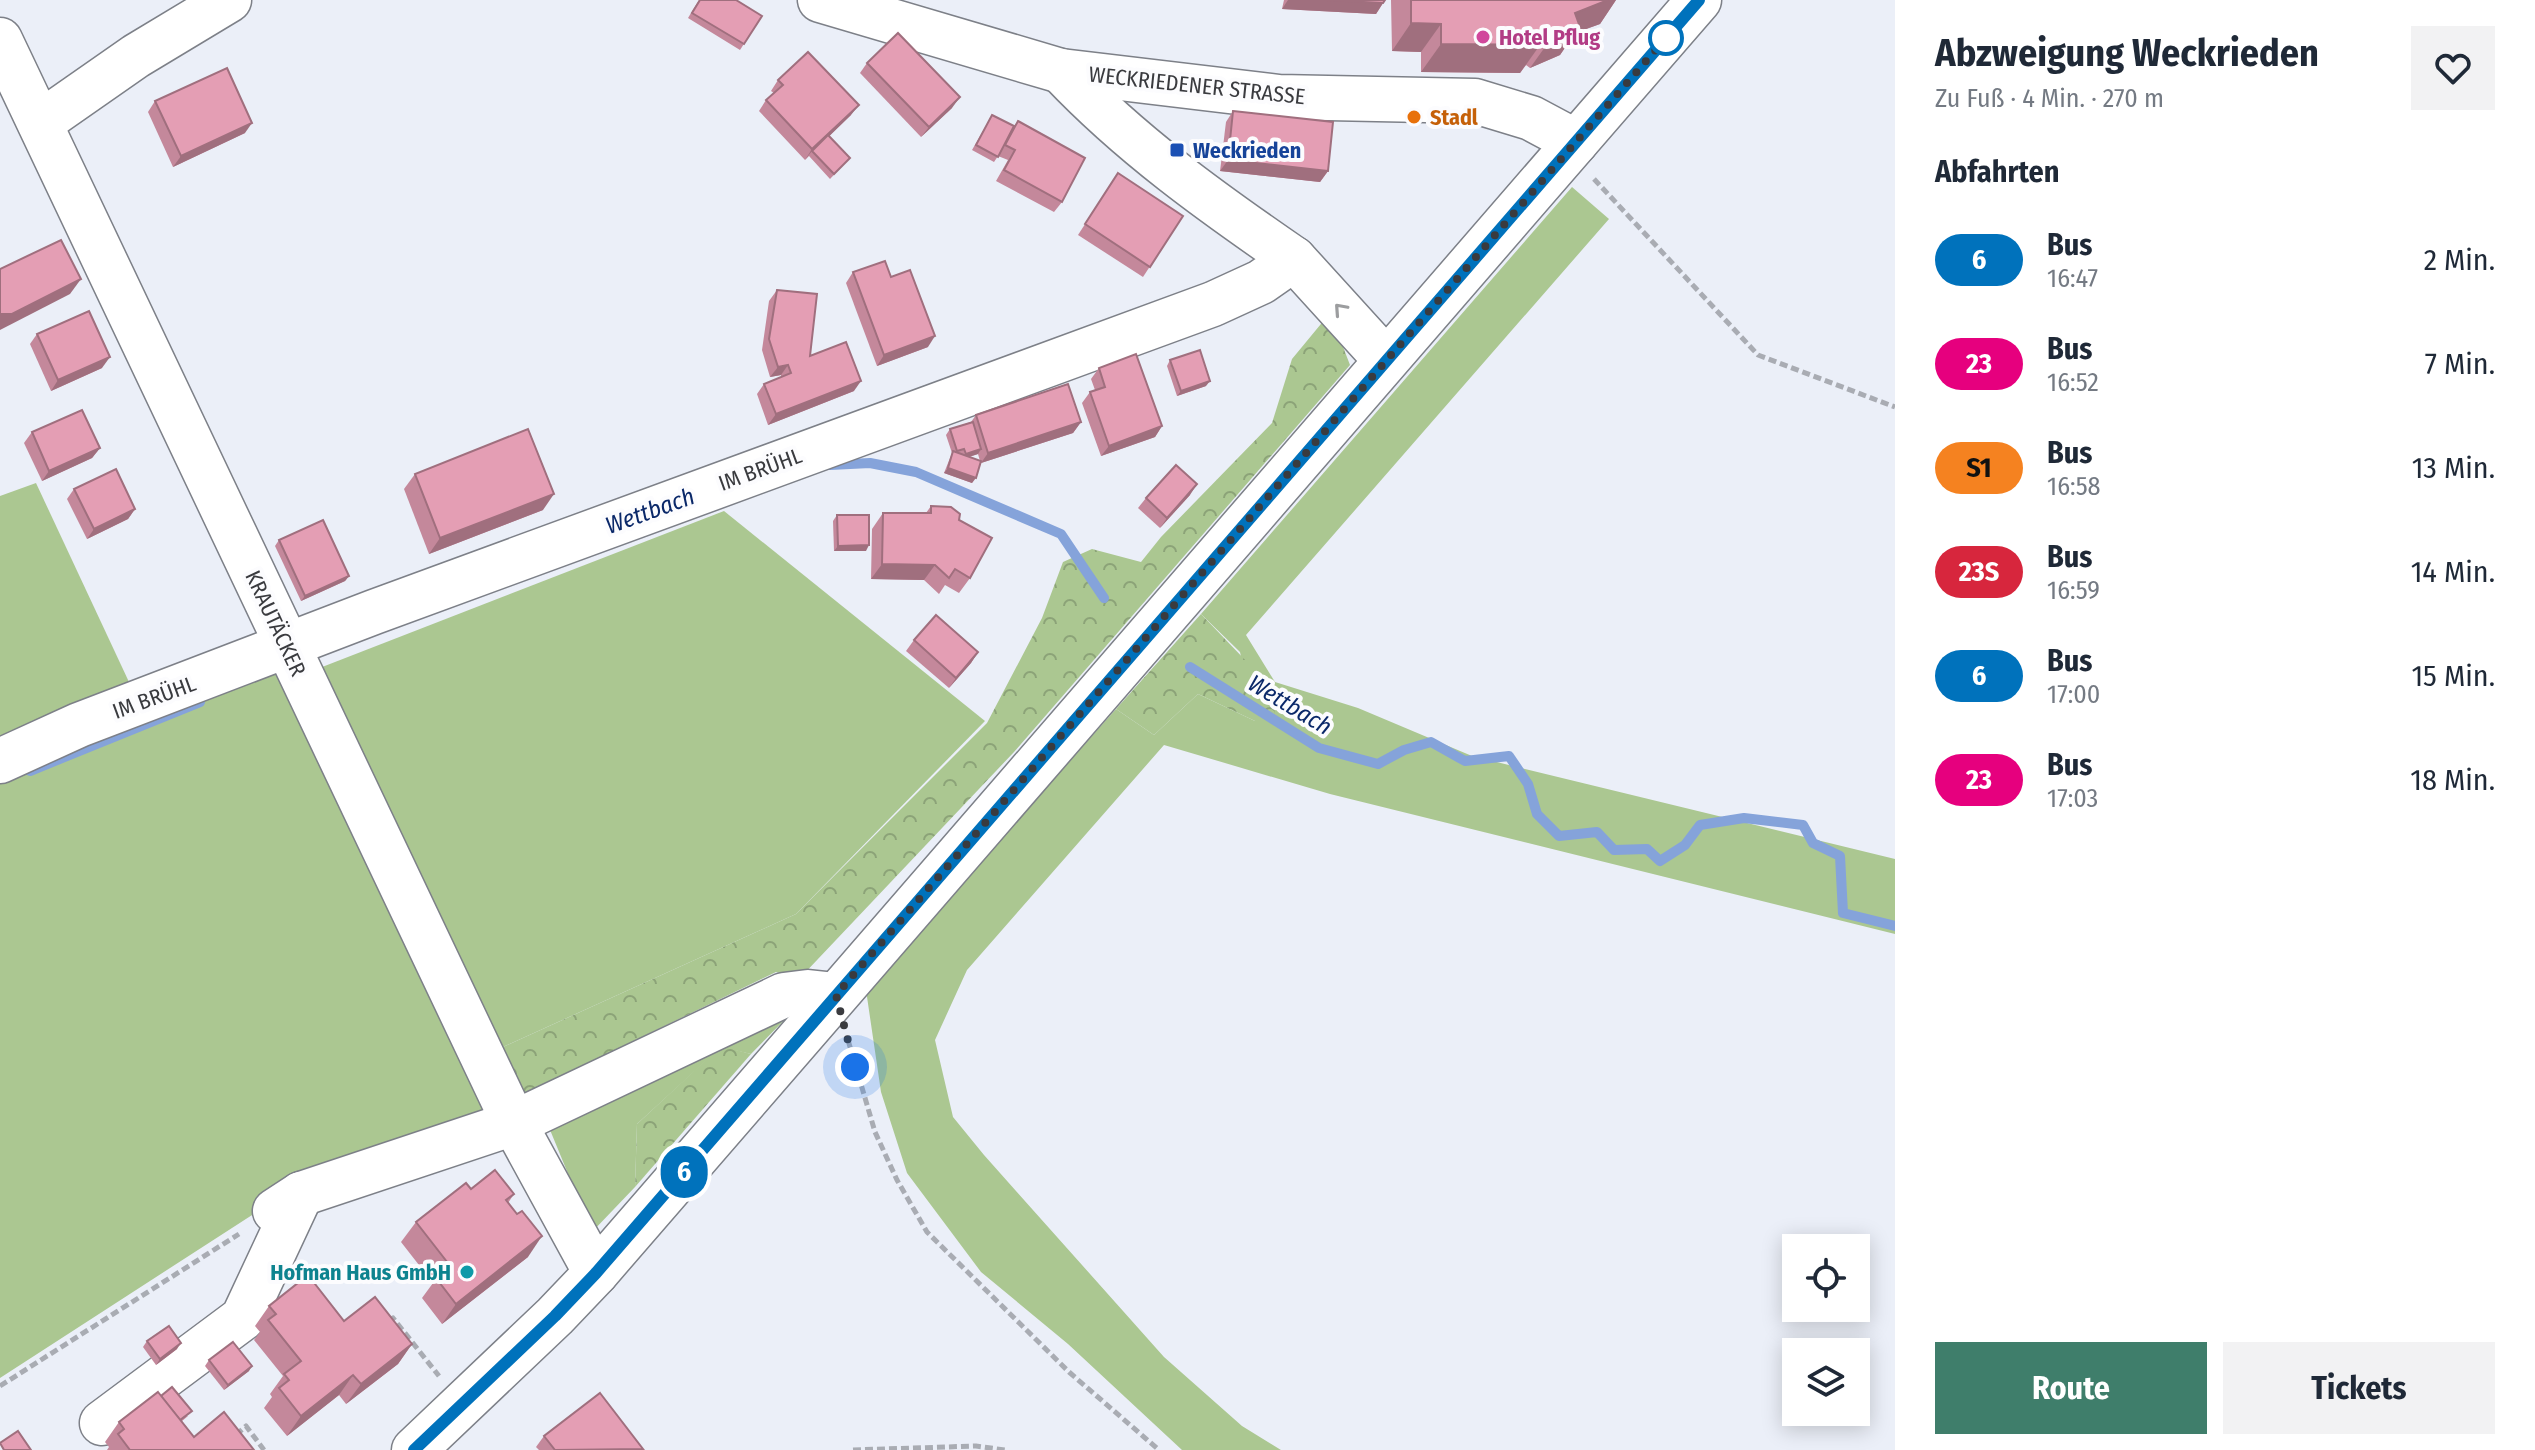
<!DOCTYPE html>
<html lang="de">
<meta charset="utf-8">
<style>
body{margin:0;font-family:"Fira Sans Condensed",sans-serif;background:#f2f2f3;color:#1f2937;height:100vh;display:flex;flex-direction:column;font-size:30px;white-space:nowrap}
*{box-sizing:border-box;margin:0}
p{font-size:26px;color:#747a83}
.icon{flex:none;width:44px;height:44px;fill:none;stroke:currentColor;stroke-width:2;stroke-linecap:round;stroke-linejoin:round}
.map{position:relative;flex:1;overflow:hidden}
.panel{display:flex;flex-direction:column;background:#fff;width:640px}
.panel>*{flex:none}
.badge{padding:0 16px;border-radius:26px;font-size:28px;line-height:52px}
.fabs{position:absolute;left:1782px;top:1234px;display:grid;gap:16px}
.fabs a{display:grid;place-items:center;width:88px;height:88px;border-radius:0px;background:#fff;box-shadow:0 4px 20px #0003;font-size:40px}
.you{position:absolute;width:40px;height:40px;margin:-20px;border:6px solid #fff;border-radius:50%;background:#1a73e8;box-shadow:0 0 0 12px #1a73e833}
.map>.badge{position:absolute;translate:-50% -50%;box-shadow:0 0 0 4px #fff}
h2{padding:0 40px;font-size:30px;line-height:72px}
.round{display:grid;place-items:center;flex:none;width:84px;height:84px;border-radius:0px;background:#f2f2f3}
.headline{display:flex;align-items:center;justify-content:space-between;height:136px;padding:0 40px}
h1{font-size:38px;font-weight:700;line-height:60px}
.action{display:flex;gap:16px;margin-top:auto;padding:16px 40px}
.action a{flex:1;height:92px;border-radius:0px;background:#3f7e6b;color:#fff;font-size:32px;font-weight:700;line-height:92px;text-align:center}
.action a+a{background:#f2f2f3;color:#1f2937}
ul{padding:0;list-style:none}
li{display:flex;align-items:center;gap:24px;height:104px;padding:0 40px}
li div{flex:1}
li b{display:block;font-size:30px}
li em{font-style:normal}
li .badge{min-width:88px;font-weight:700;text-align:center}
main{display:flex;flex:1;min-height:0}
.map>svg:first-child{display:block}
.grass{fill:#abc791}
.forest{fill:url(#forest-crowns)}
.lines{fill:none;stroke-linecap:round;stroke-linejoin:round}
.stream{stroke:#85a3da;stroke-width:10}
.minor-casing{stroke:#7d8088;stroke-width:47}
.major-casing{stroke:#7d8088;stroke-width:47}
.path{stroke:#a9acb3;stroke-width:5;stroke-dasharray:8 4;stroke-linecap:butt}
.minor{stroke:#fff;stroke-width:44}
.major{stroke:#fff;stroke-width:44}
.wall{fill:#c4889b;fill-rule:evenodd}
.shaded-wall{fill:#a06f7e}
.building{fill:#e49eb4;stroke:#a06f7e;stroke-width:2}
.oneway{stroke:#9c9d9f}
.line-casing{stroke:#fff;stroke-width:18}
.line{stroke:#0072bc;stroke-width:12}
.walk{stroke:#3a3b3f;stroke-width:8;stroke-dasharray:0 14.4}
.hotel-dot{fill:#d1479c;stroke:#fcfcfe;stroke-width:3}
.stop-dot{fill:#fff;stroke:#0072bc;stroke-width:4}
.food-dot{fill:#e8710a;stroke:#fcfcfe;stroke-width:3}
.transit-dot{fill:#1a4fb4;stroke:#fcfcfe;stroke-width:3}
.culture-dot{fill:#0f9aa8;stroke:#fcfcfe;stroke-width:3}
.labels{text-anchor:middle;stroke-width:8;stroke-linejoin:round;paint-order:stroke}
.hotel-label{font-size:22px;font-weight:bold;fill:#b23c85;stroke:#fcfcfe;text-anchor:start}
.street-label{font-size:22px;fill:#3a3b3f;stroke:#fcfcfe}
.food-label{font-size:22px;font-weight:bold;fill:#c56008;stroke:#fcfcfe;text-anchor:start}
.transit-label{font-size:22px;font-weight:bold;fill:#164399;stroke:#fcfcfe;text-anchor:start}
.culture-label{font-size:22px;font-weight:bold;fill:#0d838f;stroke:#fcfcfe;text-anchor:end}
.water-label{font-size:24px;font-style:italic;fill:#0a2869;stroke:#fcfcfe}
</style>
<main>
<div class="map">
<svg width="1895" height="1450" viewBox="0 0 1895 1450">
<defs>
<pattern id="forest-crowns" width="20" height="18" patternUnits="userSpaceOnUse" patternTransform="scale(2)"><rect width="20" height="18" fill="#abc791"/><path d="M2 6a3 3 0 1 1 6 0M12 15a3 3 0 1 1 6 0" fill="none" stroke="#8ca378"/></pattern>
</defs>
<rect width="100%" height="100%" fill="#ebeff8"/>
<g class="grass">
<polygon points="1572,187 1609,219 1246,635 1275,682 1358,708 1472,756 1895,859 1895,934 1330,794 1164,745 967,970 935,1040 953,1117 984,1155 1164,1357 1242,1426 1281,1450 1182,1450 1068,1344 981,1272 907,1173 881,1092 866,990 1116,709 1154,735 1198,694 1255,721 1240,652 1201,614"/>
<polygon points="36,483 129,682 0,737 0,496"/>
<polygon points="724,511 985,721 796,914 492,1052 317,669"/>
<polygon points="266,658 288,679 480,1097 484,1116 286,1193 0,1378 0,763"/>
<polygon points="798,1006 751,1054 721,1047 637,1124 635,1187 592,1232 548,1125"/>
</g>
<g class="forest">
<polygon points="1330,313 1350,365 1014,752 800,978 776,972 518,1097 492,1052 796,914 987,723 1042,618 1063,562 1092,549 1141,562 1161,537 1272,423 1292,359"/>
<polygon points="1201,614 1271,687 1275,715 1255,721 1198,694 1154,735 1116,709"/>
<polygon points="721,1046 751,1054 635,1187 637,1124"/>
</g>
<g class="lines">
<g class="stream">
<polyline points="830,465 870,463 916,472 1061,534 1104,598"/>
<polyline points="1190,667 1319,748 1378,764 1404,750 1431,742 1465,761 1509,756 1528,784 1537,814 1559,836 1597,832 1614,850 1647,849 1660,861 1685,845 1700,825 1744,818 1803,825 1813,843 1840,856 1843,913 1895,926"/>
<polyline points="30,771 200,702"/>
</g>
<g class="minor-casing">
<g id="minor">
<polyline points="820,0 1061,71 1279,97 1475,101 1531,118 1576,142"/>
<polyline points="0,40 514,1123 596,1273"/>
<polyline points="40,123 136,56 229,0"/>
<polyline points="1294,259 1385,359"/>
<path d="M0 761 79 725 374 612 1213 304 1261 282 1294 259C1211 202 1130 144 1061 71"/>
<polyline points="275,1211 301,1194 514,1123 784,995 808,992 836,995"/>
<polyline points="102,1423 243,1318 301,1194"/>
</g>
</g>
<g class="major-casing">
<polyline id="major" points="414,1450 555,1316 596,1273 1699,0"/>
</g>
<g class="path">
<polyline points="1594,179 1758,355 1895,407"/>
<polyline points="848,1040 875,1132 897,1180 927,1232 1069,1372 1159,1450"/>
<polyline points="389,1321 393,1318 439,1376"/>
<polyline points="0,1386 239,1234"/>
<polyline points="236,1435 246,1426 264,1450"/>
<polyline points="853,1450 976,1446 1005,1450"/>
</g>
<use href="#minor" class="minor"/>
<use href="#major" class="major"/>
</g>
<g class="wall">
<polygon points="699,0 762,16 740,50 688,18"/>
<polygon points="1284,0 1616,0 1600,24 1575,33 1560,55 1530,68 1526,65 1520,73 1421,72 1421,52 1392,51 1391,0 1385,0 1376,14 1282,9"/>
<polygon points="867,63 952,108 921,137 860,73"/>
<polygon points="778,80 851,115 829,136 850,158 830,179 809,156 805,160 759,111 766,100 774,93 771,91"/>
<polygon points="155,101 245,133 173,167 148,112"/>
<polygon points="1233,111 1328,171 1320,182 1220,171 1226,122"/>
<polygon points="992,115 1014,126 1018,121 1062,202 1054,212 996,181 1008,160 998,156 994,162 972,150"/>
<polygon points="1118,173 1183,216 1143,277 1078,235"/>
<polygon points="853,272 891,277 928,347 877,366 846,283"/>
<polygon points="777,290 810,356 854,391 768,425 757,394 764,384 781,377 781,375 770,377 762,350 769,301"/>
<polygon points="37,334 102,368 51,391 30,344"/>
<polygon points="1170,360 1206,386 1177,396 1167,366"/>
<polygon points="1099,368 1162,426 1155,437 1101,456 1082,403 1090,392 1095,390 1091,379"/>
<path d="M976 415 1081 422 1073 433 981 463 972 483 944 473 952 453 946 435 950 429 971 422ZM978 454 980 461 969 457Z"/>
<polygon points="32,432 100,448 92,458 42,481 24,443"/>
<polygon points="415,474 543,510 429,554 404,489"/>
<polygon points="74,489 135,509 128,519 87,539 67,499"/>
<polygon points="1190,495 1160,528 1138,508 1146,498"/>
<polygon points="931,506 959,520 970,578 959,593 945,585 939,594 924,580 871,579 872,529 883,513 926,513"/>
<polygon points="837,515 866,551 834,551 833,521"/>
<polygon points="279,540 349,576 345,581 301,601 275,546"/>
<polygon points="914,640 978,652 971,663 949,688 906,651"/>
<polygon points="471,1189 514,1194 508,1203 528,1257 442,1324 422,1298 433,1283 401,1242 416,1222"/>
<polygon points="269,1306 344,1321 412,1344 398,1364 346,1404 339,1395 287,1436 264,1408 272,1397 270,1394 283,1376 254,1340 260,1332 255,1326"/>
<polygon points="147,1341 177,1349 156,1365 143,1347"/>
<polygon points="209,1360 249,1371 224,1390 205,1366"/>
<polygon points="188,1416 182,1421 194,1437 254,1450 107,1450 109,1447 105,1442 119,1422"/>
<polygon points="544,1436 642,1450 539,1450 536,1447"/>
</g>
<g class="shaded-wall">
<polygon points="1288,0 1325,0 1383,3 1376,14 1282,9"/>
<polygon points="1608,0 1616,0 1600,24 1575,33 1560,55 1530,68 1550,40 1575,13"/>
<polygon points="1411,23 1441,24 1421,52 1392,51"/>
<polygon points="1441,44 1540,45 1520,73 1421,72"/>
<polygon points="960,97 952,108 921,137 929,127"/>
<polygon points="859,105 851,115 813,152 812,151 805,160 812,149"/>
<polygon points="252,123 245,133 173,167 181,156"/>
<polygon points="1228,160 1328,171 1320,182 1220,171"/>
<polygon points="81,279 70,294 0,330 0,314"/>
<polygon points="935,336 928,347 877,366 884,355"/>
<polygon points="110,357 102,368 51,391 58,380"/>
<polygon points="788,365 781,375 770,377 778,367"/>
<polygon points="861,381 854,391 768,425 776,414"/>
<polygon points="1210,381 1206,386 1177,396 1181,391"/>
<polygon points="1081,422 1073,433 981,463 988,453"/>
<polygon points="1162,426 1155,437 1101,456 1109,446"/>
<polygon points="100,448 92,458 42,481 49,471"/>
<polygon points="981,449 978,454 962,459 966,454"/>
<polygon points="948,468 976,478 972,483 944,473"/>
<polygon points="1197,484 1190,495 1160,528 1167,518"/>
<polygon points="554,494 543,510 429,554 440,538"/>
<polygon points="135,509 128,519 87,539 94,529"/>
<polygon points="869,545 866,551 834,551 838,546"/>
<polygon points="882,564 935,565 924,580 871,579"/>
<polygon points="349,576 345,581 301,601 305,596"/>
<polygon points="978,652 971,663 949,688 956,678"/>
<polygon points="542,1236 528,1257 442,1324 456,1304"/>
<polygon points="181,1343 177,1349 156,1365 160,1359"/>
<polygon points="412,1344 398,1364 346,1404 361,1384"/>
<polygon points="252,1366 249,1371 224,1390 228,1385"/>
<polygon points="353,1375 339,1395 287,1436 301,1416"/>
</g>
<g class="building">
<polygon points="700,0 736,0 762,16 744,44 692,13"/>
<polygon points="1325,0 1385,0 1383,3"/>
<polygon points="1411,0 1608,0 1575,13 1580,27 1550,40 1539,33 1540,45 1441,44 1441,24 1411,23"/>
<polygon points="898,33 960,97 929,127 867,63"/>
<polygon points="808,52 859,105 812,149 766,100 783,85 778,80"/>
<polygon points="227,68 252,123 181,156 155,101"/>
<polygon points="1233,111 1333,122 1328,171 1228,160"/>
<polygon points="992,115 1014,126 998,157 976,145"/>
<polygon points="1018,121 1085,158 1062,202 1004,170 1015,150 1005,145"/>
<polygon points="828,135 850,158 834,174 812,151"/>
<polygon points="1118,173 1183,216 1150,267 1085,224"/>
<polygon points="61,240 81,279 12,314 0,314 0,269"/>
<polygon points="885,261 891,277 910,270 935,336 884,355 853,272"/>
<polygon points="777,290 817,294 810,356 846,342 861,381 776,414 764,384 791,373 788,365 778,367 769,339"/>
<polygon points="89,311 110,357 58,380 37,334"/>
<polygon points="1200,350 1210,381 1181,391 1170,360"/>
<polygon points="1136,354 1162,426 1109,446 1090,392 1105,387 1099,368"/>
<polygon points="1068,384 1081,422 988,453 976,415"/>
<polygon points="82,410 100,448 49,471 32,432"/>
<polygon points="973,422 981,449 966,454 964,449 957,451 950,429"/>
<polygon points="528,429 554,494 440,538 415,474"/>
<polygon points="953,451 981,461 976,478 948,468"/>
<polygon points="1176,465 1197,484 1167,518 1146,498"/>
<polygon points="116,469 135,509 94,529 74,489"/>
<polygon points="931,506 951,507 960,514 959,520 992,538 970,578 955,569 949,578 935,565 882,564 883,513 931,513"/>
<polygon points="837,515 869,515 869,545 838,546"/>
<polygon points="323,520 349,576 305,596 279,540"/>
<polygon points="936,615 978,652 956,678 914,640"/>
<polygon points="495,1170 514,1194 506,1200 517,1214 522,1211 542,1236 456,1304 436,1278 451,1267 416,1222 466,1183 471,1189"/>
<polygon points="308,1275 344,1321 375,1297 412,1344 361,1384 353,1375 301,1416 279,1388 289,1380 284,1374 301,1361 268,1320 276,1314 269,1306"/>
<polygon points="169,1326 181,1343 160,1359 147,1341"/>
<polygon points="233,1342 252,1366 228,1385 209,1360"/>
<polygon points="172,1387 192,1411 180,1420 161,1396"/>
<polygon points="158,1392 194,1437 224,1412 254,1450 130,1450 118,1434 124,1429 119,1422"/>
<polygon points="600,1393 643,1449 555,1450 544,1436"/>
<polygon points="18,1431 31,1450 4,1450 0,1443"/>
</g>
<defs><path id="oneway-chevron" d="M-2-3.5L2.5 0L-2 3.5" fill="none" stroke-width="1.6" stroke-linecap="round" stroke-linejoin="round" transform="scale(2)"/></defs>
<use class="oneway" href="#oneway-chevron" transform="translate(1340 309) rotate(-132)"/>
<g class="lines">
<g class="line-casing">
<polyline id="line" points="414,1450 555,1316 596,1273 1699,0"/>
</g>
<use href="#line" class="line"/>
<polyline class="walk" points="855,1067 836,995 1666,38"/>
</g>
<circle class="hotel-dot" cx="1483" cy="37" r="8"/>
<circle class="stop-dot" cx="1666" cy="38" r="16"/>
<circle class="food-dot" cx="1414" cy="117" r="8"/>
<rect class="transit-dot" x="1169" y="142" width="16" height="16" rx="4"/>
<circle class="culture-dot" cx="467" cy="1272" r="8"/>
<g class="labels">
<g class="hotel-label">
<text x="1499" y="45">Hotel Pflug</text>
</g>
<g class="street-label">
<text transform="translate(1197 85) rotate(6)" y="8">WECKRIEDENER STRASSE</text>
<text transform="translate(760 469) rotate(-20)" y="8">IM BRÜHL</text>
<text transform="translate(276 623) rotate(65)" y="8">KRAUTÄCKER</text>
<text transform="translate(154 697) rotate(-20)" y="8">IM BRÜHL</text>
</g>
<g class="food-label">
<text x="1430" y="125">Stadl</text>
</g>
<g class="transit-label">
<text x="1193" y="158">Weckrieden</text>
</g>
<g class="culture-label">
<text x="451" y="1280">Hofman Haus GmbH</text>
</g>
<g class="water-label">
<text transform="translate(650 511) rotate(-20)" y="8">Wettbach</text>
<text transform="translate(1290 705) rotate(31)" y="8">Wettbach</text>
</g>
</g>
</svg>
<div class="fabs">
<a><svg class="icon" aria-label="locate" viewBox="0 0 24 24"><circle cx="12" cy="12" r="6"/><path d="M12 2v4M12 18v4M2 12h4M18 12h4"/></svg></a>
<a><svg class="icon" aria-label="layers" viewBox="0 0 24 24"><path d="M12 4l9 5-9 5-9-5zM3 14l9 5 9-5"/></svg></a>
</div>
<div class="you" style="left:855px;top:1067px"></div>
<b class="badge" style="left:684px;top:1172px;background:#0072bc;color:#fff">6</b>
</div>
<section class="panel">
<div class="headline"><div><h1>Abzweigung Weckrieden</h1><p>Zu Fuß · 4 Min. · 270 m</p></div><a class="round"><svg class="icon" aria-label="heart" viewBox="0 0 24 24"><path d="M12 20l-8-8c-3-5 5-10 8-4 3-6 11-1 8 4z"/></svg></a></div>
<h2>Abfahrten</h2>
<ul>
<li><span class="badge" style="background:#0072bc;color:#fff">6</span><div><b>Bus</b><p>16:47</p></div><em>2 Min.</em></li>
<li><span class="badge" style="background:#e6007e;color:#fff">23</span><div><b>Bus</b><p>16:52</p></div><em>7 Min.</em></li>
<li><span class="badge" style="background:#f58220;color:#111">S1</span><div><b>Bus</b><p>16:58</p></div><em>13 Min.</em></li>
<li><span class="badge" style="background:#d7263d;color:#fff">23S</span><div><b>Bus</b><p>16:59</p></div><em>14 Min.</em></li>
<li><span class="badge" style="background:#0072bc;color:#fff">6</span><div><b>Bus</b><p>17:00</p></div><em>15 Min.</em></li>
<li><span class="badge" style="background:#e6007e;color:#fff">23</span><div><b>Bus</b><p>17:03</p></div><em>18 Min.</em></li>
</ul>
<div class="action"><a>Route</a><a>Tickets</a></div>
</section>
</main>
